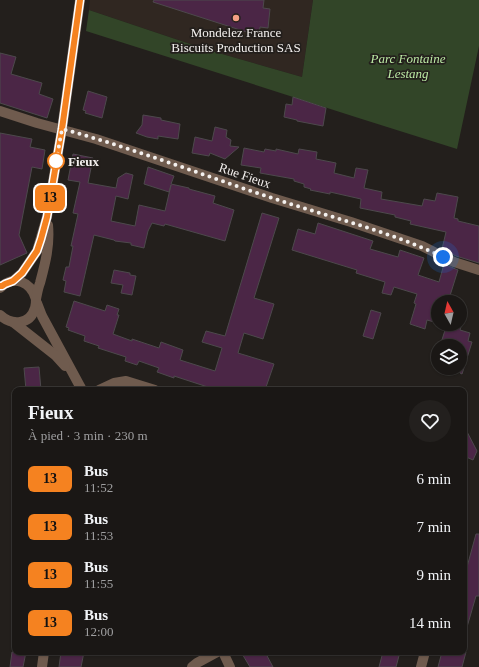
<!DOCTYPE html>
<html lang="fr">
<meta charset="utf-8">
<style>
body{margin:0;font-family:"Times New Roman",serif;background:#23201e;color:#f1f3f6;height:100vh;display:flex;flex-direction:column;font-size:15px;white-space:nowrap}
*{box-sizing:border-box;margin:0}
p{font-size:13px;color:#9f9fa0}
.icon{flex:none;width:22px;height:22px;fill:none;stroke:currentColor;stroke-width:2;stroke-linecap:round;stroke-linejoin:round}
.map{position:relative;flex:1;overflow:hidden}
.details{position:absolute;left:12px;top:387px;width:455px;height:268px;display:flex;flex-direction:column;background:#1a1715;border-radius:8px;box-shadow:0 1px 3px #0004,0 0 0 1px #383634}
.details>*{flex:none}
.badge{padding:0 8px;border-radius:6px;font-size:14px;line-height:26px}
.needle{width:26px;rotate:352deg}
.fabs{position:absolute;left:431px;top:295px;display:grid;gap:8px}
.fabs a{display:grid;place-items:center;width:36px;height:36px;border-radius:50%;background:#1a1715;box-shadow:0 1px 3px #0004,0 0 0 1px #383634;font-size:20px}
.you{position:absolute;width:20px;height:20px;margin:-10px;border:3px solid #fff;border-radius:50%;background:#1a73e8;box-shadow:0 0 0 6px #1a73e833}
.map>.badge{position:absolute;translate:-50% -50%;box-shadow:0 0 0 2px #fff}
.round{display:grid;place-items:center;flex:none;width:42px;height:42px;border-radius:21px;background:#23201e}
.summary{display:flex;align-items:center;justify-content:space-between;height:68px;padding:0 16px}
h1{font-size:19px;font-weight:700;line-height:30px}
ul{padding:0;list-style:none}
li{display:flex;align-items:center;gap:12px;height:48px;padding:0 16px}
li div{flex:1}
li b{display:block;font-size:15px}
li em{font-style:normal}
li .badge{min-width:44px;font-weight:700;text-align:center}
.map>svg:first-child{display:block}
.built{fill:#302721}
.green{fill:#324528}
.building{fill:#4b2646;stroke:#4d494c}
.lines{fill:none;stroke-linecap:round;stroke-linejoin:round}
.minor{stroke:#6f5b4e;stroke-width:10}
.line-casing{stroke:#fff;stroke-width:9}
.line{stroke:#f58220;stroke-width:6}
.walk{stroke:#f4f1ef;stroke-width:4;stroke-dasharray:0 7.2}
.poi-dot{fill:#f39f84;stroke:#231f1c;stroke-width:1.5}
.stop-dot{fill:#fff;stroke:#f58220;stroke-width:2}
.labels{text-anchor:middle;stroke-width:3.5;stroke-linejoin:round;paint-order:stroke}
.poi-label{font-size:13px;fill:#f4f1ef;stroke:#231f1c}
.park-label{font-size:13px;font-style:italic;fill:#bbe9a4;stroke:#231f1c}
.stop-label{font-size:13px;font-weight:bold;fill:#f4f1ef;stroke:#231f1c;text-anchor:start}
.street-label{font-size:13px;fill:#f4f1ef;stroke:#231f1c}
</style>
<div class="map">
<svg width="479" height="667" viewBox="0 0 479 667">
<rect width="100%" height="100%" fill="#231f1c"/>
<polygon class="built" points="90,0 313,0 302,77 208,50 89,10"/>
<path class="green" d="M313 0H479V46L457 149C333 110 210 70 86 31L89 10 208 50 302 77Z"/>
<g class="building">
<polygon points="154,0 264,0 263,8 270,9 268,28 260,27 259,36 153,2"/>
<polygon points="0,53 16,57 11,74 42,83 39,94 53,99 47,118 0,103"/>
<polygon points="88,91 107,97 102,118 85,113 86,111 83,110"/>
<polygon points="293,97 326,108 323,126 297,121 297,120 284,117 286,104 292,105"/>
<polygon points="143,115 161,118 161,120 180,124 178,139 158,136 158,139 147,137 136,133 142,125"/>
<polygon points="215,127 227,130 226,137 231,140 230,146 239,147 225,159 210,153 209,156 192,153 195,137 212,141"/>
<polygon points="0,133 32,139 30,147 45,150 42,169 32,167 19,235 27,253 0,265"/>
<polygon points="244,148 264,152 265,149 276,151 276,149 298,154 299,149 317,152 316,159 336,163 334,173 354,178 356,168 368,170 364,188 382,192 381,199 422,206 424,199 435,201 437,193 458,197 454,218 458,219 458,221 479,226 479,263 456,256 442,249 446,232 410,224 411,221 395,217 395,215 360,208 361,199 330,192 330,194 310,190 311,189 304,187 304,184 294,181 294,179 260,173 261,168 241,165"/>
<polygon points="73,154 93,158 88,183 116,188 118,178 126,173 133,175 128,199 116,196 111,221 135,226 139,205 165,211 171,185 169,192 144,184 148,167 174,176 171,184 189,188 189,189 215,196 213,203 234,210 225,241 165,224 164,226 152,223 148,231 144,248 131,245 131,243 115,241 114,240 94,235 80,296 64,292 66,281 63,280 66,267 69,267 73,246 71,246 78,214 73,213 80,182 68,180"/>
<polygon points="262,213 279,218 254,298 274,304 263,339 244,333 238,353 274,364 265,390 217,390 174,376 174,378 157,372 159,368 139,361 137,365 125,361 126,357 98,348 99,346 84,341 85,336 68,330 69,328 66,327 74,301 105,311 107,305 119,309 117,315 119,315 113,334 132,341 132,339 159,348 161,342 183,350 180,360 215,371 222,348 202,342 206,331 225,336"/>
<polygon points="318,223 373,241 370,249 398,257 400,250 424,258 418,275 439,282 444,264 458,270 448,302 438,302 438,323 427,320 425,329 410,324 416,304 414,303 417,294 394,287 391,295 382,293 385,282 356,273 357,270 292,250 298,229 315,234"/>
<polygon points="114,270 130,273 130,275 136,276 132,295 121,293 123,285 111,283"/>
<polygon points="371,310 381,313 373,339 363,336"/>
<polygon points="447,324 462,324 460,330 470,333 468,341 472,342 462,374 460,373 460,346 440,346"/>
<polygon points="39,367 41,390 26,390 24,368"/>
<polygon points="464,426 477,451 473,460 464,456"/>
<polygon points="476,534 479,534 479,596 476,596 467,627 464,626 464,578"/>
<polygon points="12,652 26,652 23,667 10,667"/>
<polygon points="61,652 84,652 81,667 59,667"/>
<polygon points="241,652 265,652 273,667 250,667"/>
<polygon points="383,652 400,652 396,667 379,667"/>
<polygon points="442,652 466,652 462,667 438,667"/>
</g>
<g class="lines">
<g class="minor">
<polyline points="0,111 37,123 96,139 272,198 351,222 422,246 454,262 479,270"/>
<polyline points="13,281 22,273 37,251 47,217 62,129 80,0"/>
<path d="M0 288C14 274 31 282 36 299"/>
<polyline points="37,303 42,316 82,390"/>
<path d="M0 315C12 326 30 325 35 308 36 305 36 302 36 299 37 294 38 288 40 283 45 264 50 246 48 225"/>
<polyline points="13,322 55,355 65,366"/>
<polyline points="99,390 114,383 126,381 155,390"/>
<polyline points="223,652 230,667"/>
<polyline points="42,667 44,652"/>
<polyline points="192,667 197,663 217,652"/>
<polyline points="421,667 425,652"/>
</g>
</g>
<g class="lines">
<g class="line-casing">
<polyline id="line" points="0,286 2,286 5,284 13,281 22,273 37,251 41,239 47,217 62,129 80,0"/>
</g>
<use href="#line" class="line"/>
<path class="walk" d="M56 161 55 168 62 129C133 148 202 175 272 198 329 217 389 231 443 257"/>
</g>
<circle class="poi-dot" cx="236" cy="18" r="4"/>
<circle class="stop-dot" cx="56" cy="161" r="8"/>
<g class="labels">
<g class="poi-label">
<text x="236" y="37">Mondelez France<tspan x="236" dy="15">Biscuits Production SAS</tspan></text>
</g>
<g class="park-label">
<text x="408" y="63">Parc Fontaine<tspan x="408" dy="15">Lestang</tspan></text>
</g>
<g class="stop-label">
<text x="68" y="166">Fieux</text>
</g>
<g class="street-label">
<text transform="translate(245 175) rotate(19)" y="5">Rue Fieux</text>
</g>
</g>
</svg>
<div class="fabs">
<a><svg class="needle" viewBox="-14 -14 28 28"><path d="M0-13l5 13h-10z" fill="#e53935"/><path d="M0 13l5-13h-10z" fill="#9f9fa0"/></svg></a>
<a><svg class="icon" aria-label="layers" viewBox="0 0 24 24"><path d="M12 4l9 5-9 5-9-5zM3 14l9 5 9-5"/></svg></a>
</div>
<div class="you" style="left:443px;top:257px"></div>
<b class="badge" style="left:50px;top:198px;background:#f58220;color:#111">13</b>
<section class="details">
<div class="summary"><div><h1>Fieux</h1><p>À pied · 3 min · 230 m</p></div><a class="round"><svg class="icon" aria-label="heart" viewBox="0 0 24 24"><path d="M12 20l-8-8c-3-5 5-10 8-4 3-6 11-1 8 4z"/></svg></a></div>
<ul>
<li><span class="badge" style="background:#f58220;color:#111">13</span><div><b>Bus</b><p>11:52</p></div><em>6 min</em></li>
<li><span class="badge" style="background:#f58220;color:#111">13</span><div><b>Bus</b><p>11:53</p></div><em>7 min</em></li>
<li><span class="badge" style="background:#f58220;color:#111">13</span><div><b>Bus</b><p>11:55</p></div><em>9 min</em></li>
<li><span class="badge" style="background:#f58220;color:#111">13</span><div><b>Bus</b><p>12:00</p></div><em>14 min</em></li>
</ul>
</section>
</div>
